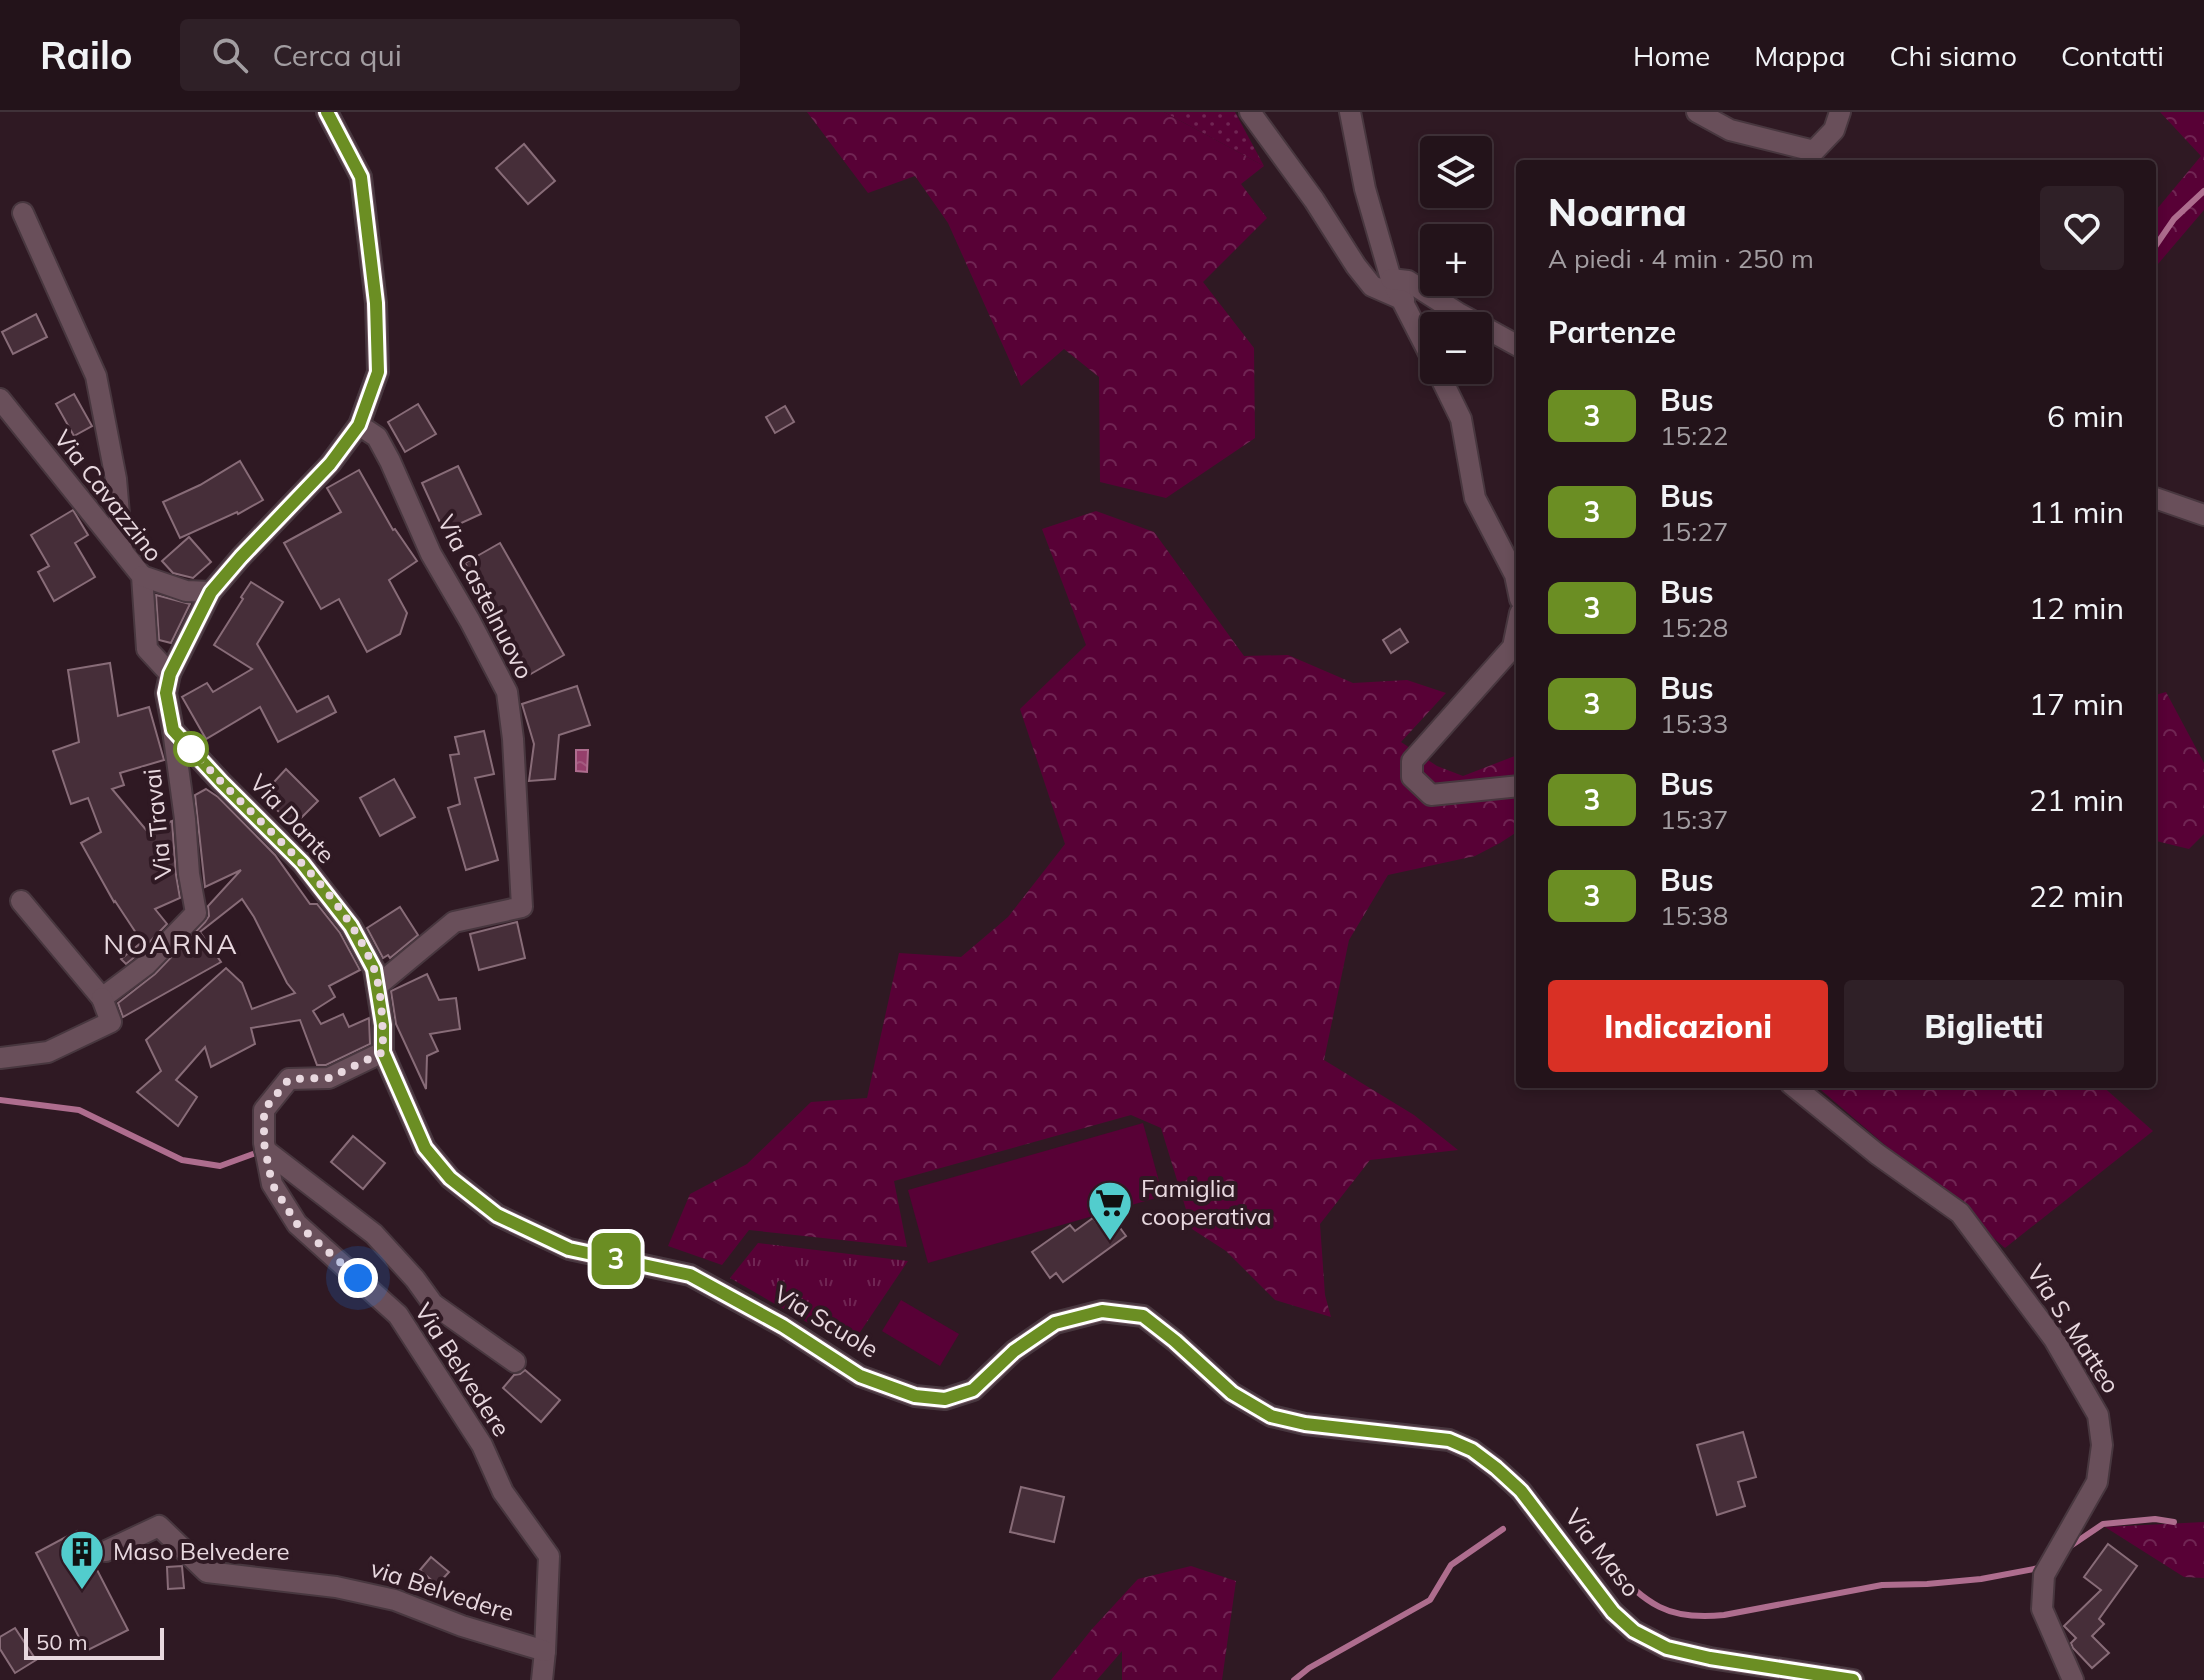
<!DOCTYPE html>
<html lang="it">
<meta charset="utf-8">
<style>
body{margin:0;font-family:Mulish,sans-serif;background:#2f2027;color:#f1f3f6;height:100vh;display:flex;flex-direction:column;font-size:30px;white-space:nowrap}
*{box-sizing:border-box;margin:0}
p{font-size:26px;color:#a39ea2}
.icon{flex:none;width:44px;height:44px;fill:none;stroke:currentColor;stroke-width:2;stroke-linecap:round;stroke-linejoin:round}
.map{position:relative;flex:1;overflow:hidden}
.sheet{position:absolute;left:1516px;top:48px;width:640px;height:928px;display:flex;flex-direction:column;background:#23131a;border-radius:8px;box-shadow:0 4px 12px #0003,0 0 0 2px #403239}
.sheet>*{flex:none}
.badge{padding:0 16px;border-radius:12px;font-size:28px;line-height:52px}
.tools{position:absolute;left:1420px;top:24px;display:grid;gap:16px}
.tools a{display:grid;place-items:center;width:72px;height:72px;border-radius:8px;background:#23131a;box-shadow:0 4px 12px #0003,0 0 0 2px #403239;font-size:40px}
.scale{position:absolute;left:24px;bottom:20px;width:140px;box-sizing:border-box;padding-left:8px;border:4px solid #e8d8df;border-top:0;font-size:22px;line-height:28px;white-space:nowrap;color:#e8d8df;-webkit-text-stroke:6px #2f1923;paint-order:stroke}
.you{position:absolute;width:40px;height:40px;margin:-20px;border:6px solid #fff;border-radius:50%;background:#1a73e8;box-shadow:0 0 0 12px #1a73e833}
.map>.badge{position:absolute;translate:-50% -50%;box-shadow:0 0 0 4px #fff}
h2{padding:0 32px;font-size:30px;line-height:72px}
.round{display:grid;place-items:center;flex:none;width:84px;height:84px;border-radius:8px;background:#2f2027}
.head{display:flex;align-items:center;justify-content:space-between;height:136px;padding:0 32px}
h1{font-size:38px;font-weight:800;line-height:60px}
.action{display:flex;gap:16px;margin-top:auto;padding:16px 32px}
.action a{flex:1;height:92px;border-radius:8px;background:#d93025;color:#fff;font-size:32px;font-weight:800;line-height:92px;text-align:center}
.action a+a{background:#2f2027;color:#f1f3f6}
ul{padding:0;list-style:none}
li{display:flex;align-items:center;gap:24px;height:96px;padding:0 32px}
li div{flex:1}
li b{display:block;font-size:30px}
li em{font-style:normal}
li .badge{min-width:88px;font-weight:700;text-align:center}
header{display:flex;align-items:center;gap:48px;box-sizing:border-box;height:112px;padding:0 40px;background:#23131a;border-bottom:2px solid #403239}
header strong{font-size:38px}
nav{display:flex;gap:44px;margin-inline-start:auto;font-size:28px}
.search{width:560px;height:72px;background:#2f2027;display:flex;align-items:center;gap:20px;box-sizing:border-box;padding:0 28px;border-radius:8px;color:#a39ea2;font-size:30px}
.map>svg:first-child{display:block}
.grass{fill:url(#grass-dots)}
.forest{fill:url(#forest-crowns)}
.park{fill:url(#park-tufts)}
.pitch{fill:#580136}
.water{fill:url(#water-ripples);stroke:#ae6d8e;stroke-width:2}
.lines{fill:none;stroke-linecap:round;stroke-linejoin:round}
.stream{stroke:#ae6d8e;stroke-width:6}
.building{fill:#462e39;stroke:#886c78;stroke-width:2}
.minor-casing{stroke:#48373f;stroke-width:24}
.minor{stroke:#694f5a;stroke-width:20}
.line-casing{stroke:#fff;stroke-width:18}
.line{stroke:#6b8e23;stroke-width:12}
.walk{stroke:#e8d8df;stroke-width:8;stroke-dasharray:0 14.4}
.stop-dot{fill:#fff;stroke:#6b8e23;stroke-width:4}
.labels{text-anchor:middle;stroke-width:8;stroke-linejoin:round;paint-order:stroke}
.street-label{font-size:24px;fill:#e8d8df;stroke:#2f1923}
.poi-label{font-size:24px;fill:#e8d8df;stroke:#2f1923;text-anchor:start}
.quarter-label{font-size:28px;letter-spacing:2px;fill:#e8d8df;stroke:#2f1923}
</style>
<header>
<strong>Railo</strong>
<div class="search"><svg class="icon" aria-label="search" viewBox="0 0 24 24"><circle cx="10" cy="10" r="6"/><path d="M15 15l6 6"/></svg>Cerca qui</div>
<nav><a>Home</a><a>Mappa</a><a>Chi siamo</a><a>Contatti</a></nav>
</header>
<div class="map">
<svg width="2204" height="1568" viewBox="0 0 2204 1568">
<defs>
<pattern id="grass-dots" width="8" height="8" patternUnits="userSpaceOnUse" patternTransform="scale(2)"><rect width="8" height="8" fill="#580136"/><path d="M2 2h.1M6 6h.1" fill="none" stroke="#702553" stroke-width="1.8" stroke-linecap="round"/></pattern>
<pattern id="forest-crowns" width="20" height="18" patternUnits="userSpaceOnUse" patternTransform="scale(2)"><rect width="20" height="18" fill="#580136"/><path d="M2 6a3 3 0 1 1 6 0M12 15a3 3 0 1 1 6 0" fill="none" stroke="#702553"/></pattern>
<pattern id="park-tufts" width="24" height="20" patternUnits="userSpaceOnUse" patternTransform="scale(2)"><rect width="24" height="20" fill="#580136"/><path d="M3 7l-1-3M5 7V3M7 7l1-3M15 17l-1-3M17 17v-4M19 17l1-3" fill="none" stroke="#702553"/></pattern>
<pattern id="water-ripples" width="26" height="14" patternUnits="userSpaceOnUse" patternTransform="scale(2)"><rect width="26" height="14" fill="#953f6b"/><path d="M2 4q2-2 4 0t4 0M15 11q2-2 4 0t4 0" fill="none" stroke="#a45a80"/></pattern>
</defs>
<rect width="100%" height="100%" fill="#2f1923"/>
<polygon class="grass" points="1164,0 1235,0 1264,54"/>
<g class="forest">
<polygon points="807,0 1164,0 1264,54 1241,72 1267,106 1203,170 1254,236 1255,326 1166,386 1100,370 1099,265 1064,237 1021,274 948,111 915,64 868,81"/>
<polygon points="2160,0 2204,0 2204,98 2152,159 2152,103 2201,44"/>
<polygon points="1096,399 1154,420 1244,544 1288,543 1353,571 1407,568 1446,581 1401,630 1437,654 1463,664 1520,642 1520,718 1500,731 1475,744 1388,763 1349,828 1324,948 1414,1003 1458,1038 1370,1048 1320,1112 1325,1183 1331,1205 1275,1188 1226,1139 1192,1117 1161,1016 1131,1003 894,1069 907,1135 749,1118 722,1153 668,1134 690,1082 747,1052 811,990 867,986 899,841 961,845 1008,805 1065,732 1020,597 1086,533 1042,417"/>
<polygon points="2166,580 2204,651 2204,722 2189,737 2152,728 2152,584"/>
<polygon points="1814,972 2100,972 2153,1019 2005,1136"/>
<polygon points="2204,1410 2204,1466 2184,1465 2105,1415"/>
<polygon points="1191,1454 1236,1469 1222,1568 1122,1568 1122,1539 1097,1568 1051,1568 1092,1517 1138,1467"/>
</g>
<polygon class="park" points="758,1131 908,1149 850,1235 730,1166"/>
<g class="pitch">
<polygon points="1143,1011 1163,1084 928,1151 908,1078"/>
<polygon points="901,1188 959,1222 940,1254 882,1219"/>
</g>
<polygon class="water" points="576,638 588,638 587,660 576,659"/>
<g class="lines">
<g class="stream">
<polyline points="2152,139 2174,107 2204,79"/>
<polyline points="0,988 79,998 182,1048 220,1054 253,1042"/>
<polyline points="2069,1435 2103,1412 2155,1407 2174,1410"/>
<path d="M1609 1453C1648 1492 1666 1509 1724 1503L1882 1473 1927 1472 1981 1467 2039 1456 2043 1453"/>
<polyline points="1294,1568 1309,1556 1430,1488 1451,1453 1503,1417"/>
</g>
</g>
<g class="building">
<polygon points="524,32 555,69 528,92 496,56"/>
<polygon points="36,202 47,225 13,242 2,220"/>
<polygon points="74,282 92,314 74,324 56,292"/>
<polygon points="418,292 436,322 405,340 388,310"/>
<polygon points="785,294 794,310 775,321 766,305"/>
<polygon points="240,349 263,388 238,402 237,400 180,426 163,390 200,373"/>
<polygon points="458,354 481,402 444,419 422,371"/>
<polygon points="359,358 393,418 395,417 417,449 389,468 407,501 400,522 367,540 339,487 321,497 284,431 341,400 327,376"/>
<polygon points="73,398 88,423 75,431 95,465 54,489 38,460 49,454 31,423"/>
<polygon points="189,425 211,450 193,466 173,461 162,449"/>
<polygon points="500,431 564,543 529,563 465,451"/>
<polygon points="251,470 283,490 257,532 297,600 328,584 336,600 278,630 260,595 206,627 182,585 207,571 213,580 252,557 214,533 243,487 241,485"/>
<polygon points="156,483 190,492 171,531 159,528"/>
<polygon points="1400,517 1408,530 1391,541 1383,528"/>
<polygon points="110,551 118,604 149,595 164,648 120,661 124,673 112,677 147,719 172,709 176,763 180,786 155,797 167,812 137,843 126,852 121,847 142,830 115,789 114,790 81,731 101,720 88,686 71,692 53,639 79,630 68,558"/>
<polygon points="577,574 590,613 559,623 555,667 529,669 534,632 522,592"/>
<polygon points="484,619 494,662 475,666 498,748 466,758 448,696 460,692 450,643 459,642 455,625"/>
<polygon points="286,657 318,689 293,714 262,683"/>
<polygon points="394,667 415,705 380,724 360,686"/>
<polygon points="206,677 218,685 275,743 310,792 317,792 340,821 360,858 329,874 335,885 313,899 321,912 343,902 349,915 369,906 370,932 326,953 317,953 300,908 251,916 255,932 211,955 205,935 176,968 197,985 178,1014 137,980 161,959 146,928 226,856 242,871 252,897 295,881 287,871 254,805 242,787 200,820 221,850 123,905 118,891 155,862 205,810 209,804 208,794 241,758 205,775 195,683"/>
<polygon points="400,795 418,823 390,846 388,843 383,846 367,816"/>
<polygon points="517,810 525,846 479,858 470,822"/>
<polygon points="427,862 439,888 456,886 460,917 430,922 438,939 427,944 426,977 396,912 391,879"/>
<polygon points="353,1024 385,1051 363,1077 331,1050"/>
<polygon points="1112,1105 1126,1124 1063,1170 1056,1161 1050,1166 1032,1140 1070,1113 1075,1119 1093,1106 1100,1115"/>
<polygon points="525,1258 560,1288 541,1310 503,1276 514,1263 520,1262"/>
<polygon points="1743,1320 1756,1365 1738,1370 1745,1394 1717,1403 1697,1333"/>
<polygon points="1021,1375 1064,1385 1054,1430 1010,1420"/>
<polygon points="77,1419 128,1518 86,1539 36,1441"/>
<polygon points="2108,1432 2137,1454 2099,1507 2104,1512 2092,1524 2109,1541 2092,1556 2073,1536 2071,1531 2076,1526 2064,1514 2101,1478 2084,1465"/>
<polygon points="431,1445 449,1460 437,1473 420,1458"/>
<polygon points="182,1454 184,1476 168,1477 167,1455"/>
<polygon points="15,1516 36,1548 15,1561 0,1537 0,1525"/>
</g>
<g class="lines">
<g class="minor-casing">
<g id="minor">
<polyline points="327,0 361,65 376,191 378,260 359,313 330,352 241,445 211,480 170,562 166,581 173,618 221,670 302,751 351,814 374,857 383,913 383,940 425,1036 450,1066 497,1103 569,1137 690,1163 783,1214 860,1264 915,1284 945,1287 973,1278 1014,1239 1055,1211 1102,1199 1143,1204 1175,1229 1232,1281 1271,1304 1305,1312 1449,1328 1472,1338 1496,1356 1521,1379 1613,1500 1634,1519 1667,1536 1710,1546 1853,1568"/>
<polyline points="1250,0 1314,88 1356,154 1372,174 1404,188"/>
<polyline points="1350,0 1365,77 1391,167 1434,251"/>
<polyline points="1697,0 1730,18 1814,39 1834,18 1840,0"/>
<polyline points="23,101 96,264 116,367 122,437"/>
<polyline points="1391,167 1408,169 1458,201 1520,235"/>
<polyline points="1437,258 1461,307 1475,386 1515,463 1520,487"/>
<polyline points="0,287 142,464 147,537 170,562"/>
<polyline points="359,313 377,325 390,349 431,442 470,509 507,580 513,627 522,795 454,810 377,874"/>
<polyline points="2152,385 2204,403"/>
<polyline points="142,464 186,479 211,480"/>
<polyline points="1520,501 1513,535 1412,649 1412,665 1431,683 1520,674"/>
<polyline points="21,789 102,886 146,853 196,801 189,762 185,707 173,618"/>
<polyline points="383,940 329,966 289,967 264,998 264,1031 272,1072 297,1112 398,1203 482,1333 503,1380 549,1444 545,1539 542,1568"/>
<polyline points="0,946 48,940 111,910 102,886"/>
<polyline points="1791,972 1877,1042 1960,1101 2054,1227 2098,1303 2102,1333 2097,1370 2044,1463 2042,1497 2073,1568"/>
<polyline points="265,1038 374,1122 415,1167 433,1192 515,1250"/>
<polyline points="106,1439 159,1414 207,1460 336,1475 395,1488 462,1514 545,1539"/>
</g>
</g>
<use href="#minor" class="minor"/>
</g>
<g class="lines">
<g class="line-casing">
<polyline id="line" points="327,0 361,65 376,191 378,260 359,313 330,352 241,445 211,480 170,562 166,581 173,618 221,670 302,751 351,814 374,857 383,913 383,940 425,1036 450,1066 497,1103 569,1137 690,1163 783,1214 860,1264 915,1284 945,1287 973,1278 1014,1239 1055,1211 1102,1199 1143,1204 1175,1229 1232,1281 1271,1304 1305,1312 1449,1328 1472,1338 1496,1356 1521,1379 1613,1500 1634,1519 1667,1536 1710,1546 1853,1568"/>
</g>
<use href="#line" class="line"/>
<path class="walk" d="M191 637C250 706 337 769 373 854 382 876 383 916 383 940L329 966 289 967 264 998V1031L272 1072 297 1112 358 1166"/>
</g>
<defs>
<g id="supermarket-pin" transform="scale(2.3)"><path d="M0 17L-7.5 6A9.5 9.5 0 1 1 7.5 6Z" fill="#52cdcd" stroke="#2f1923"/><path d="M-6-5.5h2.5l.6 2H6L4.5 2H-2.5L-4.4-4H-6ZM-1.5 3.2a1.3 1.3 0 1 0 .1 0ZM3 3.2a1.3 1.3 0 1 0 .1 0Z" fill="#111"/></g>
<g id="building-pin" transform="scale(2.3)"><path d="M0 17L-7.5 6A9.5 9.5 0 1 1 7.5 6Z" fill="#52cdcd" stroke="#2f1923"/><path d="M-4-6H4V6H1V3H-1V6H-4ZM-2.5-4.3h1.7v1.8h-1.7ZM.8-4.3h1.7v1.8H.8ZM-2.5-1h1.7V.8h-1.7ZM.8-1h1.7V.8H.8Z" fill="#111"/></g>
</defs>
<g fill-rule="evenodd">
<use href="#supermarket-pin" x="1110" y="1091"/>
<use href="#building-pin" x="82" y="1440"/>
</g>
<circle class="stop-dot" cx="191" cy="637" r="16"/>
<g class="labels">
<g class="street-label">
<text transform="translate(108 384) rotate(52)" y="8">Via Cavazzino</text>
<text transform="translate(485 485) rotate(63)" y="8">Via Castelnuovo</text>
<text transform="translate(292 707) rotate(47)" y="8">Via Dante</text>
<text transform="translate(158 712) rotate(-96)" y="8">Via Travai</text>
<text transform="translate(826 1210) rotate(31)" y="8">Via Scuole</text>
<text transform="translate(2073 1217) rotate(57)" y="8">Via S. Matteo</text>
<text transform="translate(462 1258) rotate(57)" y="8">Via Belvedere</text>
<text transform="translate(1602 1441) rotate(52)" y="8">Via Maso</text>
<text transform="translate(442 1479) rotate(18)" y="8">via Belvedere</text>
</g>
<g class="poi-label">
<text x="1141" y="1085">Famiglia<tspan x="1141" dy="28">cooperativa</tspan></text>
<text x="113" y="1448">Maso Belvedere</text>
</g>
<g class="quarter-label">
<text x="171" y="842">NOARNA</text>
</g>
</g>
</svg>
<div class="tools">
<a><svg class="icon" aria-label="layers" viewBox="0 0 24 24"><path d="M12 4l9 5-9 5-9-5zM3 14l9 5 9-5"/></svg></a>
<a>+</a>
<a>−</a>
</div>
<div class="scale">50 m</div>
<div class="you" style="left:358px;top:1166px"></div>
<b class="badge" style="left:616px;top:1147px;background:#6b8e23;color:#fff">3</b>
<section class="sheet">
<div class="head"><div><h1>Noarna</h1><p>A piedi · 4 min · 250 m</p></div><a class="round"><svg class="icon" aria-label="heart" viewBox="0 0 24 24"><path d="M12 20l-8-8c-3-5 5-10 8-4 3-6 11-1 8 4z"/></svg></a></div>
<h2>Partenze</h2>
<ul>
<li><span class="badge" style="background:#6b8e23;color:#fff">3</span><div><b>Bus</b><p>15:22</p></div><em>6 min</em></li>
<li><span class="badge" style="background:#6b8e23;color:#fff">3</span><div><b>Bus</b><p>15:27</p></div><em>11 min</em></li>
<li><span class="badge" style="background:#6b8e23;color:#fff">3</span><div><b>Bus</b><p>15:28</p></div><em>12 min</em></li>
<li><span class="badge" style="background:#6b8e23;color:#fff">3</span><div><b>Bus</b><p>15:33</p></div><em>17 min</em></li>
<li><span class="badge" style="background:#6b8e23;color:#fff">3</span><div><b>Bus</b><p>15:37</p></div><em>21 min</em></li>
<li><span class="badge" style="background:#6b8e23;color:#fff">3</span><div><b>Bus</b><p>15:38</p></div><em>22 min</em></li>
</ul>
<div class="action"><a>Indicazioni</a><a>Biglietti</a></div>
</section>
</div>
